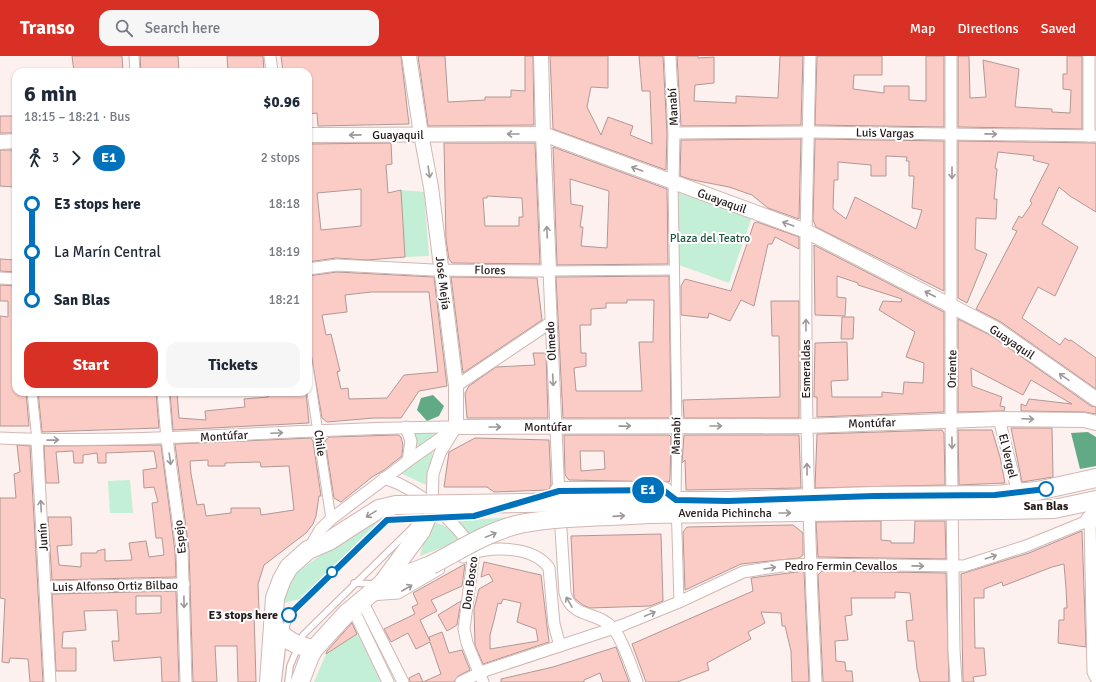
<!DOCTYPE html>
<meta charset="utf-8">
<style>
body{margin:0;font-family:Signika,sans-serif;background:#f6f6f7;color:#1f2937;height:100vh;display:flex;flex-direction:column;font-size:15px;white-space:nowrap}
*{box-sizing:border-box;margin:0}
p{font-size:13px;color:#747a83}
.icon{flex:none;width:22px;height:22px;fill:none;stroke:currentColor;stroke-width:2;stroke-linecap:round;stroke-linejoin:round}
.map{position:relative;flex:1;overflow:hidden}
.drawer{position:absolute;left:12px;top:12px;width:300px;height:328px;display:flex;flex-direction:column;background:#fff;border-radius:12px;box-shadow:0 1px 3px #0004}
.drawer>*{flex:none}
.badge{padding:0 8px;border-radius:13px;font-size:14px;line-height:26px}
.map>.badge{position:absolute;translate:-50% -50%;box-shadow:0 0 0 2px #fff}
.legs{display:flex;align-items:center;gap:6px;height:44px;padding:0 12px;font-size:13px}
.legs p{margin-inline-start:auto}
.head{display:flex;align-items:center;justify-content:space-between;height:68px;padding:0 12px}
h1{font-size:22px;font-weight:700;line-height:30px}
.cta{display:flex;gap:8px;margin-top:auto;padding:8px 12px}
.cta a{flex:1;height:46px;border-radius:12px;background:#d93025;color:#fff;font-size:16px;font-weight:700;line-height:46px;text-align:center}
.cta a+a{background:#f6f6f7;color:#1f2937}
ul{padding:0 12px;list-style:none}
li{display:flex;align-items:center;gap:14px;height:48px;font-size:15px}
li i{display:grid;place-items:center;width:6px;height:100%;margin:0 5px;background:currentColor}
li i::after{content:'';width:10px;height:10px;margin:-5px;border:3px solid;border-radius:50%;background:#fff}
li p{margin-inline-start:auto}
li:first-child i{background:linear-gradient(#0000 50%,currentColor 0)}
li:last-child i{background:linear-gradient(currentColor 50%,#0000 0)}
header{display:flex;align-items:center;gap:24px;box-sizing:border-box;height:56px;padding:0 20px;background:#d93025;color:#fff}
header strong{font-size:19px}
nav{display:flex;gap:22px;margin-inline-start:auto;font-size:14px}
.search{width:280px;height:36px;background:#f6f6f7;display:flex;align-items:center;gap:10px;box-sizing:border-box;padding:0 14px;border-radius:12px;color:#747a83;font-size:15px}
.map>svg:first-child{display:block}
.green{fill:#c3efd6}
.water{fill:#62aa86}
.building{fill:#fbcbc5;stroke:#b29894;fill-rule:evenodd}
.lines{fill:none;stroke-linecap:round;stroke-linejoin:round}
.service-casing{stroke:#d2b7b3;stroke-width:8}
.pedestrian-casing{stroke:#d2b7b3;stroke-width:11}
.minor-casing{stroke:#d2b7b3;stroke-width:13}
.tertiary-casing{stroke:#d2b7b3;stroke-width:16}
.primary-casing{stroke:#d2b7b3;stroke-width:20}
.service{stroke:#fff;stroke-width:5.5}
.pedestrian{stroke:#fff;stroke-width:9}
.minor{stroke:#fff;stroke-width:11}
.tertiary{stroke:#fff;stroke-width:14}
.primary{stroke:#fff;stroke-width:18}
.primary-bridge-casing{stroke:#d2b7b3;stroke-width:20;stroke-linecap:butt}
.primary-bridge{stroke:#fff;stroke-width:18}
.oneway{stroke:#9c9898}
.line-1-casing{stroke:#fff;stroke-width:9}
.line-1{stroke:#0072bc;stroke-width:6}
.stop-1-dot{fill:#fff;stroke:#0072bc;stroke-width:2}
.labels{text-anchor:middle;stroke-width:4;stroke-linejoin:round;paint-order:stroke}
.street-label{font-size:12px;fill:#241a19;stroke:#fff}
.park-label{font-size:12px;fill:#225940;stroke:#fff}
.stop-label{font-size:12px;font-weight:bold;fill:#241a19;stroke:#fff}
</style>
<header>
<strong>Transo</strong>
<div class="search"><svg class="icon" aria-label="search" viewBox="0 0 24 24"><circle cx="10" cy="10" r="6"/><path d="M15 15l6 6"/></svg>Search here</div>
<nav><a>Map</a><a>Directions</a><a>Saved</a></nav>
</header>
<div class="map">
<svg width="1096" height="626" viewBox="0 0 1096 626">
<rect width="100%" height="100%" fill="#fcf1ef"/>
<g class="green">
<polygon points="401,134 424,136 429,200 405,201"/>
<polygon points="677,136 752,161 729,227 679,209"/>
<polygon points="446,374 412,398 412,376"/>
<polygon points="433,394 426,429 398,416"/>
<polygon points="130,424 133,457 110,457 108,425"/>
<polygon points="381,457 387,459 301,543 278,548 289,523 311,506"/>
<polygon points="528,460 469,479 452,465"/>
<path d="M429 466C444 467 451 473 462 484L420 500Z"/>
<polygon points="359,576 383,626 314,626 326,598"/>
</g>
<g class="water">
<polygon points="433,339 444,350 439,360 427,365 417,354 421,342"/>
<polygon points="1088,376 1096,381 1096,410 1080,413 1071,377"/>
</g>
<g class="building">
<polygon points="72,0 122,0 123,16 74,16"/>
<polygon points="140,0 178,0 179,16 141,16"/>
<polygon points="227,0 263,0 264,16 228,16"/>
<polygon points="281,0 401,0 409,68 318,70 317,57 308,58 308,16 283,16"/>
<polygon points="418,0 445,0 448,46 485,44 485,41 511,41 511,34 525,35 525,0 533,0 534,69 428,70"/>
<polygon points="550,0 608,0 608,32 591,31 587,51 601,79 608,61 633,70 630,79 652,88 650,35 642,35 639,0 663,0 667,77 666,114 553,73"/>
<polygon points="677,0 698,0 698,2 714,1 714,27 695,29 694,45 736,47 736,40 778,42 780,0 803,0 801,69 681,70"/>
<polygon points="817,0 882,0 882,19 854,19 853,33 884,37 884,30 909,30 909,44 926,45 926,0 944,0 944,71 815,69"/>
<polygon points="958,0 969,0 970,42 986,41 983,4 1019,13 1015,51 1052,53 1052,56 1070,57 1071,34 1063,33 1063,18 1067,18 1067,0 1082,0 1082,73 958,71"/>
<rect x="0" y="60" width="16" height="17"/>
<polygon points="801,83 799,163 768,152 752,139 729,131 693,124 680,120 681,84"/>
<path d="M815 83 944 85V235L816 171 813 164ZM886 100 907 101 906 105H909V120H914L912 152 922 154 916 173 855 141 846 163 833 153 834 124H838V106L871 109V120H886Z"/>
<polygon points="958,85 1096,87 1096,156 1070,140 1059,131 1042,168 1078,191 1055,240 1038,231 1022,262 1060,289 1065,282 1069,285 1071,284 1096,302 1096,333 1001,266 976,253 1017,175 1012,173 1019,160 1022,162 1032,147 1030,145 1049,108 1033,104 1034,100 998,96 995,112 997,113 994,143 997,143 996,163 976,162 975,193 987,198 967,247 958,242"/>
<path d="M391 87 392 108 386 109 388 137 401 134 405 201 367 204 336 202 308 206V88ZM361 133V170L321 174 317 137Z"/>
<path d="M444 87H535L540 208 452 207 449 203 446 184ZM487 140 522 142 523 161H519V170H485L483 142H487Z"/>
<path d="M553 91 667 133 668 208 557 209ZM570 123 609 135 607 192 581 190 583 171H580L583 150 571 148Z"/>
<polygon points="0,94 16,94 16,131 0,130"/>
<polygon points="757,166 799,181 799,193 775,181 772,188 768,188 754,250 741,244 730,265 709,257 708,262 681,259 681,230 685,223 731,235 754,167"/>
<polygon points="814,189 944,256 944,356 817,361 817,341 814,341 815,287 847,286 848,324 831,325 832,341 882,341 882,336 903,338 904,326 923,327 924,307 906,301 915,276 879,254 883,245 901,246 902,243 858,229 858,227 837,220 837,241 846,242 845,260 815,259"/>
<polygon points="0,203 16,204 16,216 0,215"/>
<path d="M337 216 434 221 447 330 419 335 401 362H374L327 366 322 362 308 280V220ZM371 236H429L438 316 404 319 387 342 349 343 348 332 341 333 337 316 340 315 331 278 326 279 322 259 347 256 345 239Z"/>
<path d="M669 220 671 362H563L556 221ZM627 244H654L653 286H639L642 335H576L574 312 586 310V297H581L580 269H591V253L606 252V247H627Z"/>
<polygon points="451,221 537,222 542,264 463,317"/>
<polygon points="0,229 16,230 16,336 26,336 29,370 0,370 0,260 8,261 8,245 0,245"/>
<polygon points="771,245 799,245 799,362 684,362 683,344 780,341 779,280 772,280"/>
<polygon points="842,261 854,261 853,283 841,283"/>
<polygon points="958,263 992,280 1091,350 1096,351 1096,358 1084,356 1021,355 1021,348 1026,350 1029,343 1072,348 1031,324 1023,339 971,312 972,330 1002,341 1000,350 1005,351 1004,355 958,356"/>
<polygon points="533,297 546,297 548,362 467,362 465,337 469,330 496,311 535,309"/>
<polygon points="38,336 156,336 159,372 42,376"/>
<polygon points="170,336 177,336 179,362 206,364 205,355 245,351 244,343 268,341 267,336 306,336 309,367 173,374"/>
<polygon points="1011,372 1052,372 1053,421 1022,426"/>
<polygon points="942,374 944,377 945,429 815,432 817,378"/>
<polygon points="958,374 992,374 1000,401 1005,427 959,429"/>
<polygon points="398,379 401,381 403,389 402,400 384,414 372,421 341,446 334,442 325,385 329,381"/>
<path d="M669 379 671 381 670 423 669 426 569 424 565 419 564 379ZM580 395H604L605 413 581 415Z"/>
<polygon points="684,379 799,379 801,432 686,434 685,404 682,407"/>
<path d="M311 382 313 385 321 440H319L316 460 313 468 306 477 264 509 258 528 259 555 254 556 256 626H238L237 590H215L217 626H193L189 494 175 388ZM208 404V410H225V407L260 406 261 411 289 410 294 454 261 459 260 452H231V457L206 460 204 448 197 449 191 418 190 405Z"/>
<polygon points="475,382 549,384 551,428 549,434 494,436 487,431 444,431 449,396"/>
<polygon points="17,389 30,390 43,626 30,626 28,603 10,602 9,607 2,606 5,543 0,542 0,442 16,442 14,418 20,416"/>
<polygon points="161,389 175,495 176,521 52,524 48,461 71,461 72,489 57,490 59,509 81,511 81,497 97,497 97,495 105,493 105,505 132,504 129,487 146,485 149,501 164,499 162,482 156,482 152,447 158,446 154,431 144,432 143,414 157,412 154,395 106,397 106,407 98,407 97,397 83,399 83,407 74,407 73,395 56,396 59,427 46,427 44,390"/>
<polygon points="881,465 881,484 891,485 891,487 914,487 915,465 945,465 946,503 818,501 816,466"/>
<polygon points="793,469 803,477 803,499 799,502 741,508 685,534 683,476 687,471"/>
<polygon points="1082,475 1086,591 1058,587 1059,564 1064,564 1064,552 1067,552 1066,532 1064,508 1052,511 1003,530 1002,526 984,533 984,542 974,542 975,592 984,592 986,619 973,621 974,626 963,626 961,518 1029,497"/>
<polygon points="661,478 663,545 650,550 590,552 583,549 574,542 571,480"/>
<path d="M484 506 541 519 549 586 483 608 475 589 474 553 479 533 493 525 489 518 481 521ZM503 543 521 547 517 566 536 573 538 585 490 593V579L494 564 498 547 501 548Z"/>
<polygon points="465,508 462,530 431,544 437,555 420,564 430,585 429,581 442,576 449,597 462,594 470,614 458,620 454,626 423,626 441,618 430,586 416,593 408,577 391,586 384,573 415,558 412,551 418,548 413,537"/>
<polygon points="804,515 809,626 792,626 791,595 785,570 782,570 781,557 761,556 765,567 748,576 751,583 707,607 709,614 677,626 646,626 632,588 753,535 751,522"/>
<polygon points="822,515 946,517 949,626 920,626 917,613 914,585 908,585 906,565 913,564 910,537 895,536 895,542 851,542 852,559 845,560 848,584 835,585 836,605 845,606 846,615 852,615 853,626 823,626 818,519"/>
<path d="M176 535 179 626H162L161 601 114 605 112 585H119L117 554 84 555 86 574 63 576 62 592H76V615H56L52 538ZM136 540H161V557L136 558Z"/>
<polygon points="461,545 457,569 447,575 438,559"/>
<polygon points="352,567 357,578 326,598 327,595"/>
<polygon points="616,591 629,626 603,626 600,617 584,624 584,626 501,626 501,623 553,611"/>
<polygon points="419,617 423,626 410,626 409,622"/>
</g>
<g class="lines">
<g class="service-casing">
<g id="service">
<polyline points="354,527 374,528"/>
<polyline points="285,576 289,559 387,464 474,460 493,455"/>
<polyline points="278,626 283,585"/>
<polyline points="288,626 290,610 303,579 413,471 417,463 416,450"/>
</g>
</g>
<g class="pedestrian-casing">
<g id="pedestrian">
<polyline points="134,0 135,16"/>
<polyline points="673,127 677,370 676,444 679,546"/>
<polyline points="549,215 673,214"/>
<polyline points="308,310 331,463"/>
<polyline points="32,336 37,384"/>
</g>
</g>
<g class="minor-casing">
<g id="minor">
<polyline points="270,0 272,16"/>
<polyline points="670,0 674,77 673,127"/>
<path d="M810 0C809 59 807 117 806 176 805 326 808 476 816 626"/>
<polyline points="951,0 951,364 954,594 956,626"/>
<polyline points="1089,0 1089,80"/>
<polyline points="674,77 813,76 1096,80"/>
<polyline points="308,213 337,209 433,214 549,215 559,441"/>
<polyline points="0,222 16,223"/>
<polyline points="456,330 550,267"/>
<polyline points="163,336 167,383 182,494 186,626"/>
<polyline points="999,363 1018,437"/>
<path d="M0 382C152 389 304 371 456 371"/>
<polyline points="37,384 50,626"/>
<polyline points="408,405 452,374"/>
<path d="M384 422C419 433 455 465 474 495L464 573 467 587 483 626"/>
<polyline points="432,449 433,418 440,397 456,371"/>
<path d="M560 458 565 537C572 563 598 555 613 572 622 582 632 612 637 626"/>
<polyline points="309,493 320,474 331,463 408,405 411,385 406,371"/>
<path d="M463 501C486 489 533 489 549 512L554 568 560 590"/>
<polyline points="46,531 184,528"/>
<polyline points="370,539 398,537 439,513"/>
<polyline points="362,545 403,626"/>
<polyline points="353,553 388,626"/>
<polyline points="461,626 484,615 623,569 679,546 743,516 781,510 809,508 964,510 1026,490 1090,464 1093,616 1096,622"/>
</g>
</g>
<g class="tertiary-casing">
<g id="tertiary">
<polyline points="409,0 421,78 431,131 456,330 456,371 806,370 999,363 1084,364 1096,367"/>
<polyline points="541,0 543,78 549,215"/>
<polyline points="308,79 543,78 806,175 996,273 1096,343"/>
<polyline points="0,86 16,85"/>
</g>
</g>
<g class="primary-casing">
<g id="primary">
<polyline points="559,435 664,435"/>
<polyline points="995,439 1037,435 1096,422"/>
<polyline points="647,445 728,445 874,440"/>
<polyline points="1000,454 1054,453 1096,444"/>
<polyline points="648,458 877,455"/>
<polyline points="1090,464 1096,458"/>
<polyline points="382,528 421,475 432,449"/>
<path d="M273 569C285 584 296 590 314 593"/>
<polyline points="269,626 275,542 282,523 289,511 308,494 329,485 349,472"/>
<polyline points="300,626 309,602 314,593 346,558 382,528 431,509"/>
</g>
</g>
<use href="#service" class="service"/>
<use href="#pedestrian" class="pedestrian"/>
<use href="#minor" class="minor"/>
<use href="#tertiary" class="tertiary"/>
<use href="#primary" class="primary"/>
<g class="primary-bridge-casing">
<g id="primary-bridge">
<polyline points="874,440 995,439"/>
<polyline points="877,455 1000,454"/>
<polyline points="349,472 379,453 396,449 647,445"/>
<path d="M431 509C460 494 489 475 520 468 562 460 606 461 648 458"/>
</g>
</g>
<use href="#primary-bridge" class="primary-bridge"/>
</g>
<defs><path id="oneway-shaft" d="M-6 0H5M1.5-3L5.5 0L1.5 3" fill="none" stroke-width="1.6" stroke-linecap="round" stroke-linejoin="round"/></defs>
<g class="oneway">
<use href="#oneway-shaft" transform="translate(513 78) rotate(180)"/>
<use href="#oneway-shaft" transform="translate(991 78) rotate(1)"/>
<use href="#oneway-shaft" transform="translate(355 79) rotate(179)"/>
<use href="#oneway-shaft" transform="translate(637 113) rotate(-160)"/>
<use href="#oneway-shaft" transform="translate(429 116) rotate(81)"/>
<use href="#oneway-shaft" transform="translate(952 117) rotate(90)"/>
<use href="#oneway-shaft" transform="translate(788 168) rotate(-160)"/>
<use href="#oneway-shaft" transform="translate(547 176) rotate(-93)"/>
<use href="#oneway-shaft" transform="translate(930 238) rotate(-153)"/>
<use href="#oneway-shaft" transform="translate(806 269) rotate(-90)"/>
<use href="#oneway-shaft" transform="translate(1064 321) rotate(-145)"/>
<use href="#oneway-shaft" transform="translate(553 324) rotate(87)"/>
<use href="#oneway-shaft" transform="translate(1028 363) rotate(2)"/>
<use href="#oneway-shaft" transform="translate(625 370) rotate(-1)"/>
<use href="#oneway-shaft" transform="translate(716 370)"/>
<use href="#oneway-shaft" transform="translate(495 371)"/>
<use href="#oneway-shaft" transform="translate(277 377) rotate(-3)"/>
<use href="#oneway-shaft" transform="translate(53 384) rotate(-1)"/>
<use href="#oneway-shaft" transform="translate(952 387) rotate(89)"/>
<use href="#oneway-shaft" transform="translate(170 403) rotate(82)"/>
<use href="#oneway-shaft" transform="translate(807 413) rotate(-91)"/>
<use href="#oneway-shaft" transform="translate(41 450) rotate(-93)"/>
<use href="#oneway-shaft" transform="translate(785 457)"/>
<use href="#oneway-shaft" transform="translate(371 458) rotate(148)"/>
<use href="#oneway-shaft" transform="translate(619 460) rotate(-4)"/>
<use href="#oneway-shaft" transform="translate(491 479) rotate(-22)"/>
<use href="#oneway-shaft" transform="translate(991 501) rotate(-18)"/>
<use href="#oneway-shaft" transform="translate(918 510) rotate(1)"/>
<use href="#oneway-shaft" transform="translate(770 512) rotate(-9)"/>
<use href="#oneway-shaft" transform="translate(407 532) rotate(-30)"/>
<use href="#oneway-shaft" transform="translate(184 546) rotate(89)"/>
<use href="#oneway-shaft" transform="translate(569 546) rotate(-120)"/>
<use href="#oneway-shaft" transform="translate(650 558) rotate(-22)"/>
</g>
<g class="lines">
<g class="line-1-casing">
<polyline id="line-1" points="289,559 387,464 474,460 559,435 663,434 676,444 728,445 874,440 995,439 1046,433"/>
</g>
<use href="#line-1" class="line-1"/>
</g>
<g class="stop-1-dot">
<circle cx="1046" cy="433" r="7"/>
<circle cx="332" cy="516" r="5"/>
<circle cx="289" cy="559" r="7"/>
</g>
<g class="labels">
<g class="street-label">
<text transform="translate(673 51) rotate(-93)" y="4">Manabí</text>
<text transform="translate(885 77) rotate(1)" y="4">Luis Vargas</text>
<text x="398" y="83">Guayaquil</text>
<text transform="translate(722 145) rotate(20)" y="4">Guayaquil</text>
<text transform="translate(490 214) rotate(1)" y="4">Flores</text>
<text transform="translate(443 227) rotate(83)" y="4">José Mejía</text>
<text transform="translate(551 285) rotate(-93)" y="4">Olmedo</text>
<text transform="translate(1012 286) rotate(34)" y="4">Guayaquil</text>
<text transform="translate(806 313) rotate(-90)" y="4">Esmeraldas</text>
<text transform="translate(952 313) rotate(-89)" y="4">Oriente</text>
<text transform="translate(872 367) rotate(-2)" y="4">Montúfar</text>
<text x="548" y="375">Montúfar</text>
<text transform="translate(224 380) rotate(-3)" y="4">Montúfar</text>
<text transform="translate(676 380) rotate(-89)" y="4">Manabí</text>
<text transform="translate(320 387) rotate(82)" y="4">Chile</text>
<text transform="translate(1008 400) rotate(76)" y="4">El Vergel</text>
<text x="725" y="461">Avenida Pichincha</text>
<text transform="translate(43 481) rotate(-93)" y="4">Junín</text>
<text transform="translate(180 481) rotate(-97)" y="4">Espejo</text>
<text x="841" y="514">Pedro Fermin Cevallos</text>
<text transform="translate(470 527) rotate(-82)" y="4">Don Bosco</text>
<text transform="translate(115 530) rotate(-1)" y="4">Luis Alfonso Ortiz Bilbao</text>
</g>
<g class="park-label">
<text x="710" y="186">Plaza del Teatro</text>
</g>
<g class="stop-label">
<text x="1046" y="454">San Blas</text>
<text x="278" y="563" text-anchor="end">E3 stops here</text>
</g>
</g>
</svg>
<b class="badge" style="left:648px;top:434px;background:#0072bc;color:#fff">E1</b>
<section class="drawer">
<div class="head"><div><h1>6 min</h1><p>18:15 – 18:21 · Bus</p></div><b>$0.96</b></div>
<div class="legs"><svg class="icon" aria-label="walk" viewBox="0 0 24 24"><circle cx="13" cy="4" r="2"/><path d="M13 8l-2 6 4 7M11 14l-3 7M7 12l3-4h3l4 4"/></svg>3<svg class="icon" aria-label="forward" viewBox="0 0 24 24"><path d="M9 5l7 7-7 7"/></svg><b class="badge" style="background:#0072bc;color:#fff">E1</b><p>2 stops</p></div>
<ul>
<li><i style="color:#0072bc"></i><b>E3 stops here</b><p>18:18</p></li>
<li><i style="color:#0072bc"></i><span>La Marín Central</span><p>18:19</p></li>
<li><i style="color:#0072bc"></i><b>San Blas</b><p>18:21</p></li>
</ul>
<div class="cta"><a>Start</a><a>Tickets</a></div>
</section>
</div>
